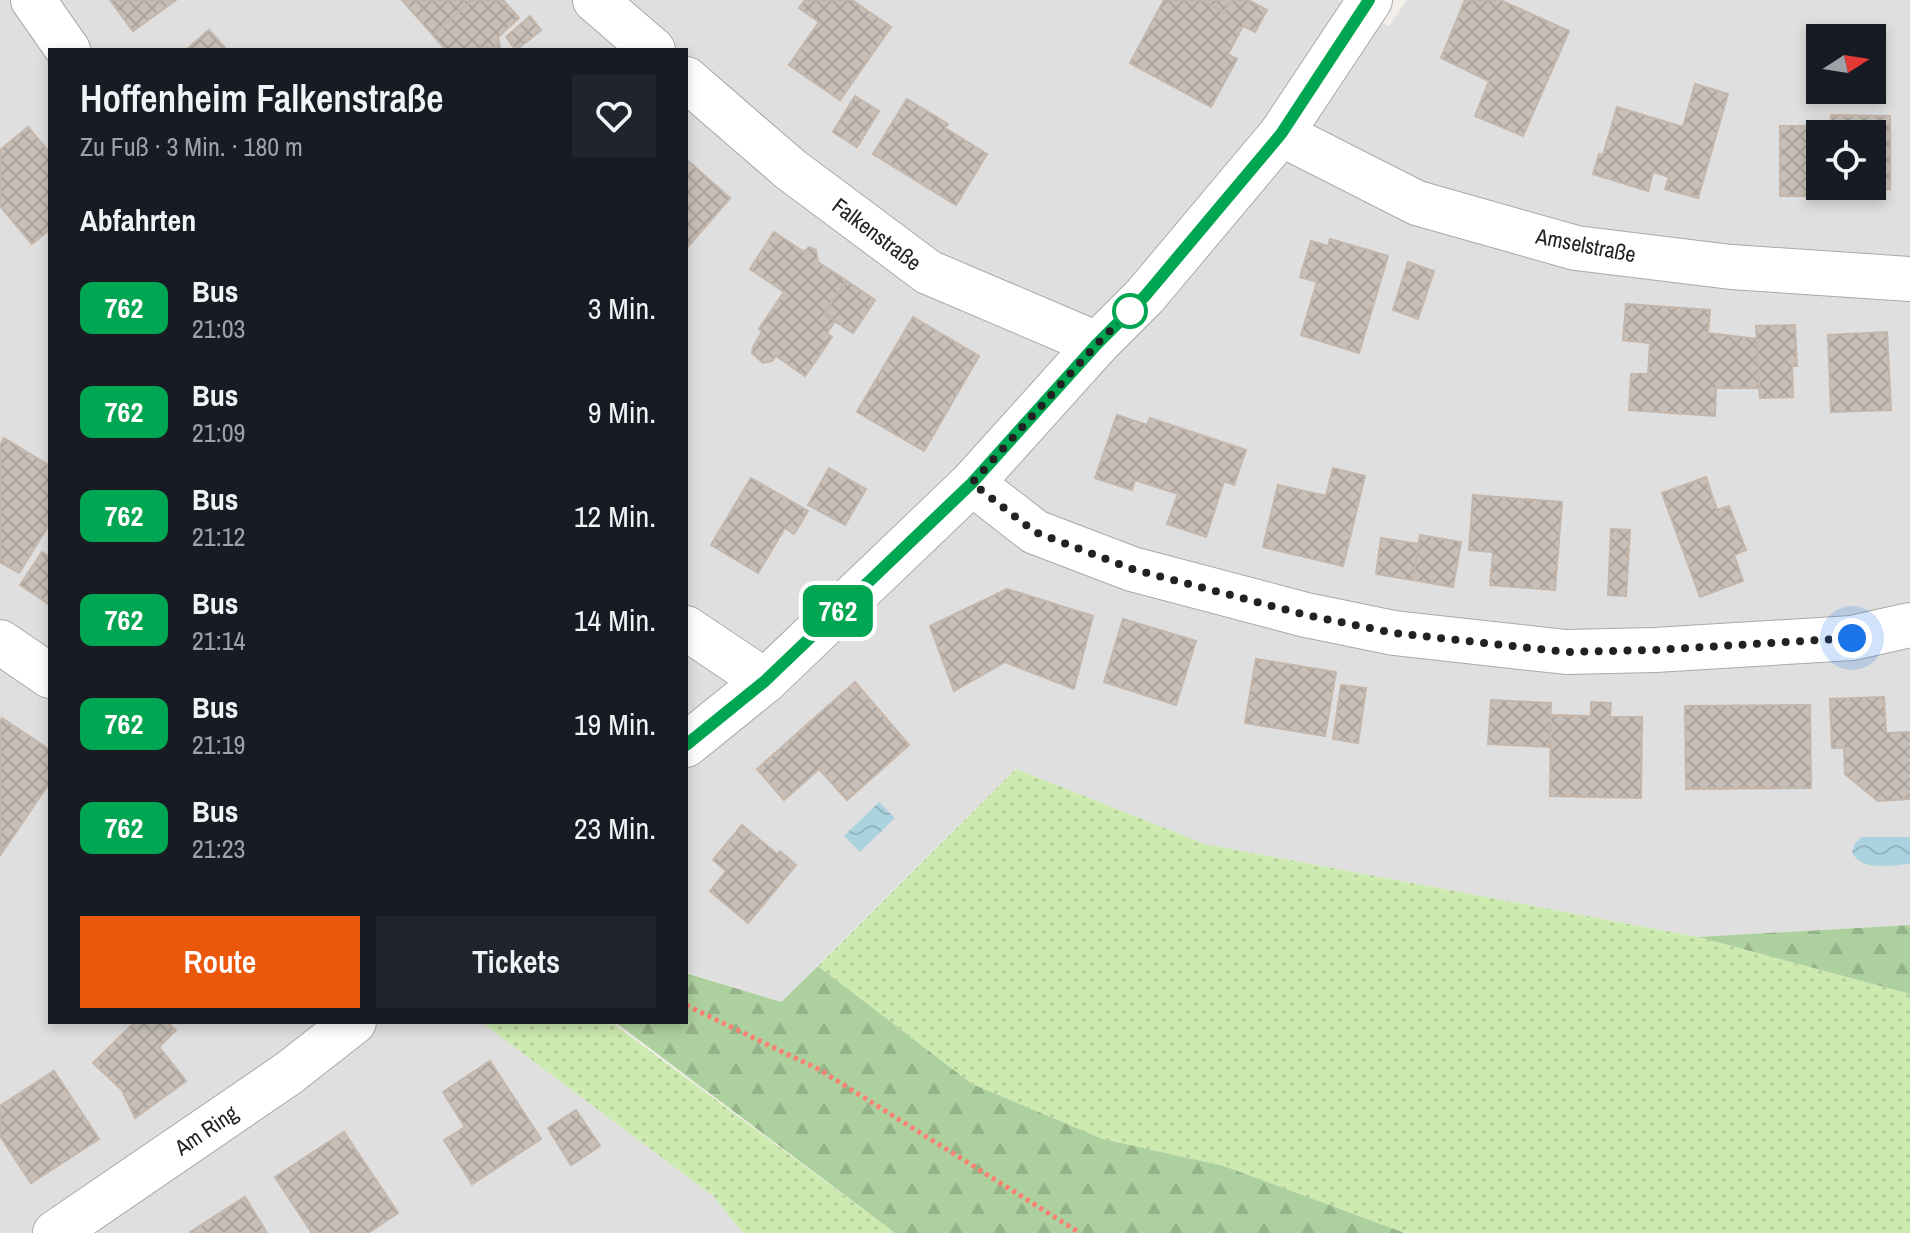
<!DOCTYPE html>
<html lang="de">
<meta charset="utf-8">
<style>
body{margin:0;font-family:"Archivo Narrow",sans-serif;background:#20242c;color:#f1f3f6;height:100vh;display:flex;flex-direction:column;font-size:30px;white-space:nowrap}
*{box-sizing:border-box;margin:0}
p{font-size:26px;color:#9ea1a6}
.icon{flex:none;width:44px;height:44px;fill:none;stroke:currentColor;stroke-width:2;stroke-linecap:round;stroke-linejoin:round}
.map{position:relative;flex:1;overflow:hidden}
.details{position:absolute;left:48px;top:48px;width:640px;height:976px;display:flex;flex-direction:column;background:#171b24;border-radius:0px;box-shadow:0 4px 12px #0003}
.details>*{flex:none}
.badge{padding:0 16px;border-radius:12px;font-size:28px;line-height:52px}
.needle{width:52px;rotate:78deg}
.buttons{position:absolute;left:1806px;top:24px;display:grid;gap:16px}
.buttons a{display:grid;place-items:center;width:80px;height:80px;border-radius:0px;background:#171b24;box-shadow:0 4px 12px #0003;font-size:40px}
.you{position:absolute;width:40px;height:40px;margin:-20px;border:6px solid #fff;border-radius:50%;background:#1a73e8;box-shadow:0 0 0 12px #1a73e833}
.map>.badge{position:absolute;translate:-50% -50%;box-shadow:0 0 0 4px #fff}
h2{padding:0 32px;font-size:30px;line-height:72px}
.round{display:grid;place-items:center;flex:none;width:84px;height:84px;border-radius:0px;background:#20242c}
.summary{display:flex;align-items:center;justify-content:space-between;height:136px;padding:0 32px}
h1{font-size:38px;font-weight:600;line-height:60px}
.primary-button{display:flex;gap:16px;margin-top:auto;padding:16px 32px}
.primary-button a{flex:1;height:92px;border-radius:0px;background:#ea580c;color:#fff;font-size:32px;font-weight:600;line-height:92px;text-align:center}
.primary-button a+a{background:#20242c;color:#f1f3f6}
ul{padding:0;list-style:none}
li{display:flex;align-items:center;gap:24px;height:104px;padding:0 32px}
li div{flex:1}
li b{display:block;font-size:30px}
li em{font-style:normal}
li .badge{min-width:88px;font-weight:700;text-align:center}
.map>svg:first-child{display:block}
.residential{fill:#e0dfdf;fill-rule:evenodd}
.grass{fill:url(#grass-dots)}
.forest{fill:url(#forest-firs)}
.water{fill:url(#water-waves)}
.building{fill:url(#building-cross-hatch);stroke:#c4b6ab;stroke-width:2;fill-rule:evenodd}
.lines{fill:none;stroke-linecap:round;stroke-linejoin:round}
.street-casing{stroke:#a9a9a9;stroke-width:46}
.path{stroke:#fa8072;stroke-width:5;stroke-dasharray:4 4;stroke-linecap:butt}
.street{stroke:#fff;stroke-width:44}
.line-casing{stroke:#fff;stroke-width:18}
.line{stroke:#00a651;stroke-width:12}
.walk{stroke:#222;stroke-width:8;stroke-dasharray:0 14.4}
.stop-dot{fill:#fff;stroke:#00a651;stroke-width:4}
.labels{text-anchor:middle;stroke-width:6;stroke-linejoin:round;paint-order:stroke}
.street-label{font-size:22px;fill:#222;stroke:#fff}
</style>
<div class="map">
<svg width="1910" height="1233" viewBox="0 0 1910 1233">
<defs>
<pattern id="grass-dots" width="8" height="8" patternUnits="userSpaceOnUse" patternTransform="scale(2)"><rect width="8" height="8" fill="#cdebb0"/><path d="M2 2h.1M6 6h.1" fill="none" stroke="#b0c997" stroke-width="1.8" stroke-linecap="round"/></pattern>
<pattern id="forest-firs" width="22" height="20" patternUnits="userSpaceOnUse" patternTransform="scale(2)"><rect width="22" height="20" fill="#add19e"/><path d="M5 1l3.5 6h-7zM16 11l3.5 6h-7z" fill="#95b388"/></pattern>
<pattern id="water-waves" width="16" height="10" patternUnits="userSpaceOnUse" patternTransform="scale(2)"><rect width="16" height="10" fill="#aad3df"/><path d="M0 5q4-4 8 0t8 0" fill="none" stroke="#92b5bf"/></pattern>
<pattern id="building-cross-hatch" width="8" height="8" patternUnits="userSpaceOnUse" patternTransform="scale(2)"><rect width="8" height="8" fill="#c7bfb8"/><path d="M0 0l8 8M0 8l8-8" fill="none" stroke="#aba49e"/></pattern>
</defs>
<rect width="100%" height="100%" fill="#f2efe9"/>
<path class="residential" d="M0 0H1338L1389 26 1407 0H1910V925L1698 937 1205 844 1016 769 781 1002 686 972V50H50V1022H481L713 1196 743 1233H0ZM1820 38H1872V90H1820ZM1820 134H1872V186H1820Z"/>
<g class="grass">
<polygon points="1016,769 1205,844 1698,937 1910,994 1910,1233 1405,1233 1224,1166 1103,1139 972,1084 818,966"/>
<polygon points="481,1022 611,1022 895,1233 743,1233 713,1196"/>
</g>
<g class="forest">
<polygon points="1910,925 1910,994 1698,937"/>
<polygon points="818,966 972,1084 1103,1139 1224,1166 1405,1233 895,1233 615,1022 686,1022 686,973 781,1002"/>
</g>
<g class="water">
<polygon points="879,802 895,818 860,852 844,836"/>
<path d="M1862 837H1910V864C1890 865 1861 872 1852 852L1855 843Z"/>
</g>
<g class="building">
<polygon points="110,0 176,0 133,31"/>
<polygon points="402,0 472,0 433,35"/>
<polygon points="472,0 503,0 519,18 498,37 500,47 446,50 433,35"/>
<polygon points="805,0 852,0 891,27 840,100 789,65 819,22 799,8"/>
<polygon points="1164,0 1201,0 1224,12 1231,0 1248,0 1267,10 1255,32 1243,26 1228,54 1237,59 1211,107 1130,63"/>
<polygon points="1201,0 1231,0 1224,12"/>
<polygon points="1465,0 1500,0 1569,31 1523,136 1475,116 1489,81 1441,58"/>
<polygon points="530,16 541,30 516,50 506,37"/>
<polygon points="209,30 227,50 186,50"/>
<polygon points="1695,84 1728,94 1698,198 1665,189 1669,177 1653,172 1648,191 1593,174 1599,154 1603,155 1617,107 1683,127"/>
<polygon points="855,96 879,111 857,147 833,132"/>
<polygon points="907,99 948,124 945,128 987,154 956,205 873,154"/>
<path d="M1831 115 1890 116V189H1835V196H1780V126H1831ZM1820 134H1872V186H1820Z"/>
<polygon points="28,127 50,153 50,229 32,244 0,206 0,150"/>
<polygon points="686,159 730,198 686,249"/>
<polygon points="774,232 804,252 809,247 816,250 818,262 847,281 824,314 835,321 827,333 832,337 805,376 776,356 772,361 763,363 752,353 753,347 762,332 759,329 784,292 750,269"/>
<polygon points="1330,239 1388,256 1359,353 1301,335 1317,282 1300,277 1311,241 1328,246"/>
<polygon points="1408,262 1434,271 1418,319 1393,310"/>
<polygon points="847,281 875,300 853,333 824,314"/>
<polygon points="1626,304 1710,310 1708,333 1757,339 1759,388 1716,388 1715,416 1629,410 1631,374 1648,374 1650,343 1623,340"/>
<polygon points="913,317 979,356 924,451 857,412"/>
<polygon points="1795,325 1797,366 1792,366 1793,397 1760,398 1756,326"/>
<polygon points="1887,332 1891,410 1831,412 1828,335"/>
<polygon points="1117,415 1147,425 1150,418 1246,450 1234,485 1224,481 1206,537 1167,524 1178,494 1135,480 1132,490 1095,478"/>
<polygon points="4,438 50,466 50,523 19,573 0,562 0,445"/>
<polygon points="829,468 866,489 845,525 808,505"/>
<polygon points="1333,468 1365,476 1343,566 1263,547 1278,485 1326,496"/>
<polygon points="1706,477 1717,510 1729,506 1746,550 1734,555 1743,581 1700,597 1662,493"/>
<polygon points="751,478 808,511 794,534 785,528 758,573 711,545"/>
<polygon points="1473,495 1562,502 1555,590 1490,585 1493,552 1469,550"/>
<polygon points="1611,529 1630,530 1626,596 1608,595"/>
<polygon points="1420,535 1461,542 1453,587 1413,580"/>
<polygon points="1381,538 1419,544 1413,580 1376,574"/>
<polygon points="42,552 50,557 50,605 20,585"/>
<polygon points="1007,589 1093,616 1074,689 1005,662 954,691 930,626"/>
<polygon points="1123,619 1196,641 1176,705 1104,682"/>
<polygon points="1256,659 1336,672 1325,736 1245,723"/>
<polygon points="855,682 909,745 847,800 819,769 784,800 757,769"/>
<polygon points="1341,685 1366,688 1358,743 1333,739"/>
<polygon points="1884,697 1886,733 1910,732 1910,799 1878,801 1845,774 1844,748 1832,748 1830,699"/>
<polygon points="1491,700 1551,703 1549,747 1488,744"/>
<polygon points="1591,702 1611,703 1610,717 1642,717 1641,798 1550,796 1551,715 1591,716"/>
<polygon points="1810,705 1811,788 1686,789 1685,706"/>
<polygon points="2,718 50,750 50,782 1,854 0,722"/>
<polygon points="742,825 777,854 780,851 796,865 748,923 710,891 726,871 713,860"/>
<polygon points="135,1022 166,1022 176,1030 159,1047 186,1081 135,1118 122,1090 93,1063"/>
<polygon points="490,1061 541,1139 472,1184 444,1140 465,1127 443,1092"/>
<polygon points="54,1071 99,1139 31,1183 0,1136 0,1106"/>
<polygon points="576,1110 600,1146 571,1165 548,1128"/>
<polygon points="344,1132 398,1213 368,1233 312,1233 275,1177"/>
<polygon points="245,1197 267,1233 190,1233 190,1232"/>
</g>
<g class="lines">
<g class="street-casing">
<g id="street">
<polyline points="33,0 68,50"/>
<polyline points="595,0 653,50"/>
<polyline points="686,79 790,169 928,272 1097,344"/>
<polyline points="1281,134 1417,203 1576,248 1731,267 1910,279"/>
<polyline points="972,483 1035,532 1132,569 1306,615 1394,633 1566,652 1655,650 1852,638 1910,625"/>
<polyline points="686,628 765,681"/>
<polyline points="0,642 50,676"/>
<polyline points="686,745 765,681 972,483 1097,344 1145,296 1281,134 1370,0"/>
<polyline points="55,1233 289,1073 354,1022"/>
</g>
</g>
<polyline class="path" points="686,1005 820,1070 1080,1233"/>
<use href="#street" class="street"/>
</g>
<g class="lines">
<g class="line-casing">
<polyline id="line" points="686,745 765,681 972,483 1097,344 1145,296 1281,134 1369,0"/>
</g>
<use href="#line" class="line"/>
<polyline class="walk" points="1130,311 1097,344 972,483 1035,532 1132,569 1306,615 1394,633 1566,652 1655,650 1852,638"/>
</g>
<circle class="stop-dot" cx="1130" cy="311" r="16"/>
<g class="labels">
<g class="street-label">
<text transform="translate(877 234) rotate(37)" y="8">Falkenstraße</text>
<text transform="translate(1586 245) rotate(11)" y="8">Amselstraße</text>
<text transform="translate(206 1130) rotate(-34)" y="8">Am Ring</text>
</g>
</g>
</svg>
<div class="buttons">
<a><svg class="needle" viewBox="-14 -14 28 28"><path d="M0-13l5 13h-10z" fill="#e53935"/><path d="M0 13l5-13h-10z" fill="#9ea1a6"/></svg></a>
<a><svg class="icon" aria-label="locate" viewBox="0 0 24 24"><circle cx="12" cy="12" r="6"/><path d="M12 2v4M12 18v4M2 12h4M18 12h4"/></svg></a>
</div>
<div class="you" style="left:1852px;top:638px"></div>
<b class="badge" style="left:838px;top:611px;background:#00a651;color:#fff">762</b>
<section class="details">
<div class="summary"><div><h1>Hoffenheim Falkenstraße</h1><p>Zu Fuß · 3 Min. · 180 m</p></div><a class="round"><svg class="icon" aria-label="heart" viewBox="0 0 24 24"><path d="M12 20l-8-8c-3-5 5-10 8-4 3-6 11-1 8 4z"/></svg></a></div>
<h2>Abfahrten</h2>
<ul>
<li><span class="badge" style="background:#00a651;color:#fff">762</span><div><b>Bus</b><p>21:03</p></div><em>3 Min.</em></li>
<li><span class="badge" style="background:#00a651;color:#fff">762</span><div><b>Bus</b><p>21:09</p></div><em>9 Min.</em></li>
<li><span class="badge" style="background:#00a651;color:#fff">762</span><div><b>Bus</b><p>21:12</p></div><em>12 Min.</em></li>
<li><span class="badge" style="background:#00a651;color:#fff">762</span><div><b>Bus</b><p>21:14</p></div><em>14 Min.</em></li>
<li><span class="badge" style="background:#00a651;color:#fff">762</span><div><b>Bus</b><p>21:19</p></div><em>19 Min.</em></li>
<li><span class="badge" style="background:#00a651;color:#fff">762</span><div><b>Bus</b><p>21:23</p></div><em>23 Min.</em></li>
</ul>
<div class="primary-button"><a>Route</a><a>Tickets</a></div>
</section>
</div>
